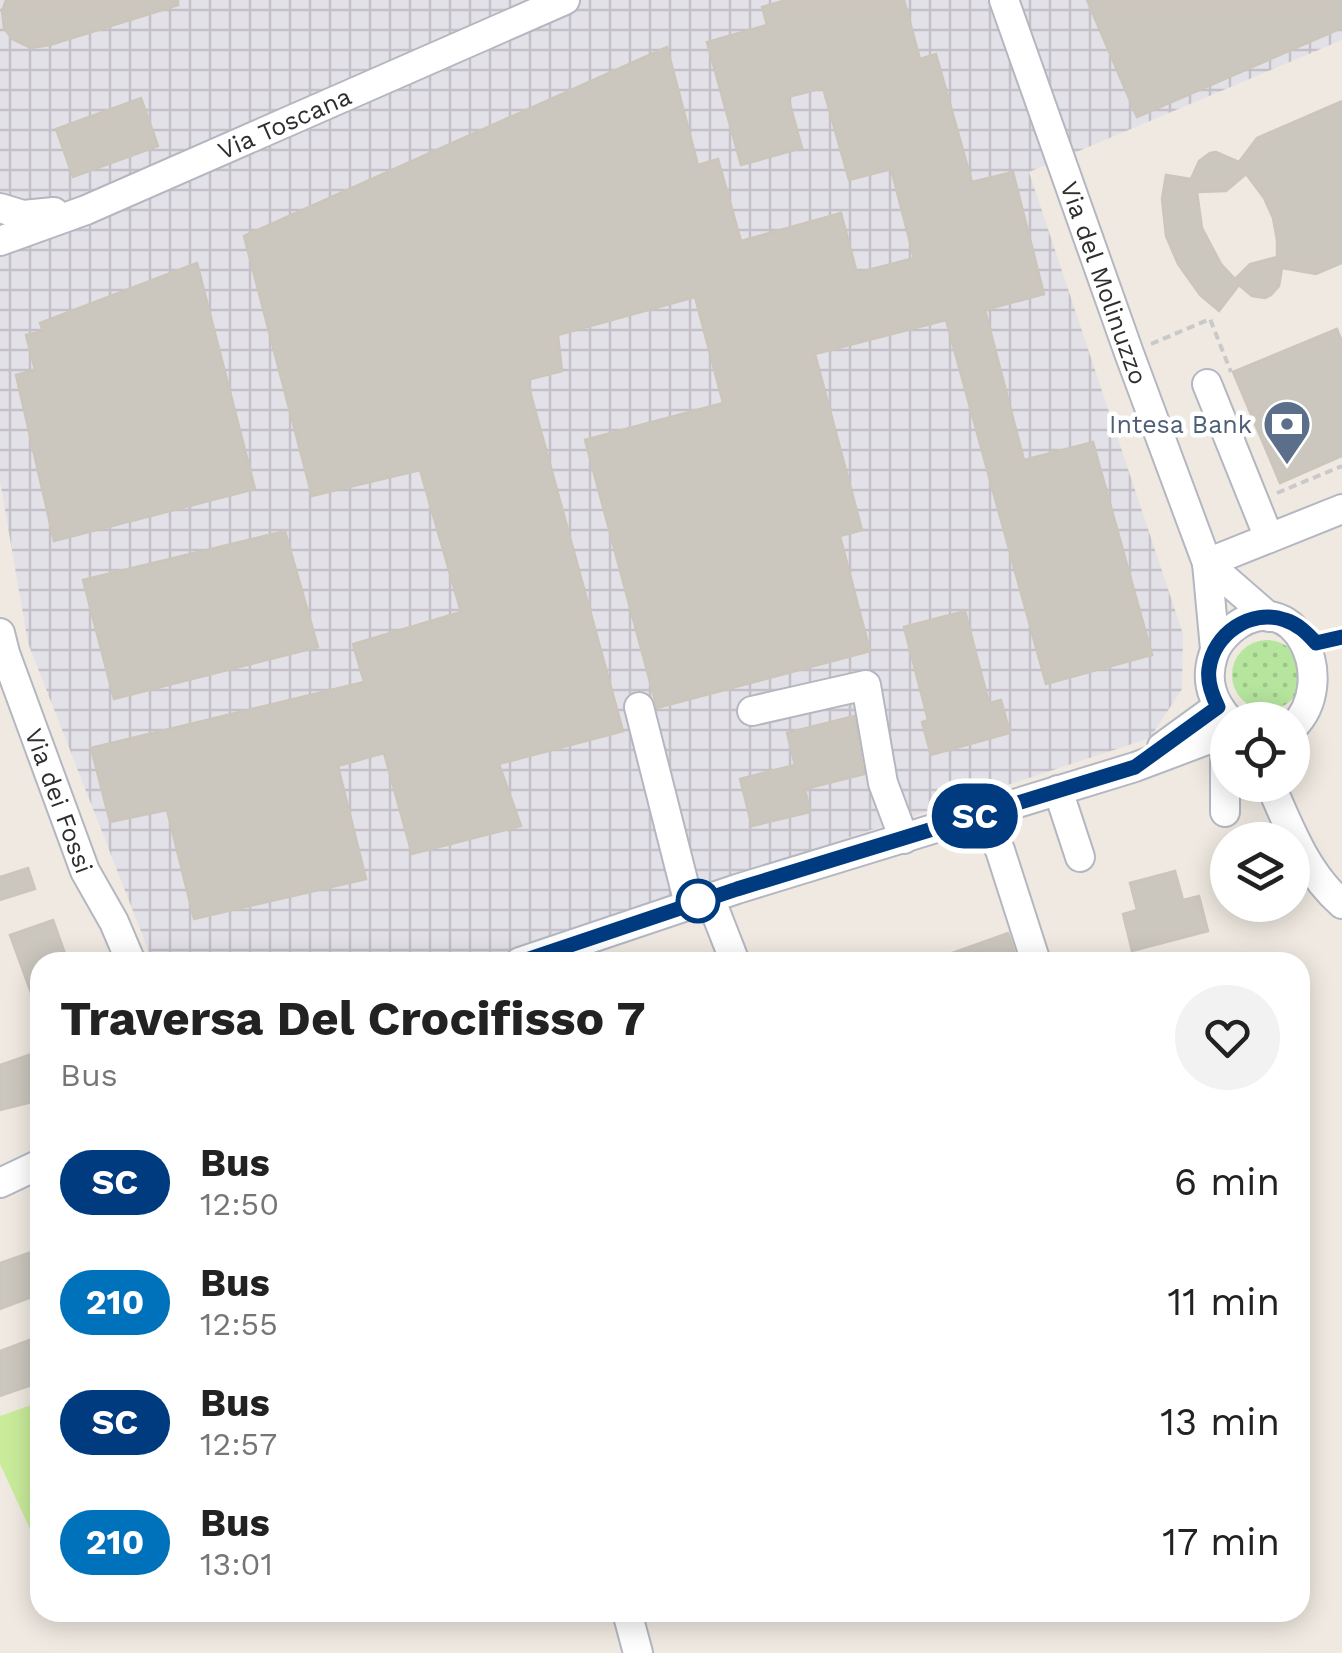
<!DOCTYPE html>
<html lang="it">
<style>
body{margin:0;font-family:"Work Sans",sans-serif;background:#f2f2f2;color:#222;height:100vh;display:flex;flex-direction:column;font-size:38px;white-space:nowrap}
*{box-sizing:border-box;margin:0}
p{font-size:32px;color:#767676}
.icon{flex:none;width:55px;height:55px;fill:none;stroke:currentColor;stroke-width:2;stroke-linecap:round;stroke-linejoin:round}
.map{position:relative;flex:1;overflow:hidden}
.details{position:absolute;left:30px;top:952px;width:1280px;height:670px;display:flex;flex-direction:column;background:#fff;border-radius:30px;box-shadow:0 5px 25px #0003}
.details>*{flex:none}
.badge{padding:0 20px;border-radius:32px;font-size:35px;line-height:65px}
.buttons{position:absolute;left:1210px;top:702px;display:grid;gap:20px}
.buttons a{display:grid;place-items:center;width:100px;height:100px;border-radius:50%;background:#fff;box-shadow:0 5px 25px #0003;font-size:50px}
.map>.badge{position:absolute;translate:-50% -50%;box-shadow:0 0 0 5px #fff}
.round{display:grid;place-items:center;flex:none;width:105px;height:105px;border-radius:52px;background:#f2f2f2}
.overview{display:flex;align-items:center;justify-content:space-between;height:170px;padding:0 30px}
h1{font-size:48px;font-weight:700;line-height:75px}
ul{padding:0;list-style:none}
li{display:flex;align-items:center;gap:30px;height:120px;padding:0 30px}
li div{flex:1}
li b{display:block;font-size:38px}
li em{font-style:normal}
li .badge{min-width:110px;font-weight:700;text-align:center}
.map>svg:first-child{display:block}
.industrial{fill:url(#industrial-grid)}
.grass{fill:url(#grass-dots)}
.pitch{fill:#c9ec9a}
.building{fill:#cbc7bf;stroke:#cbc5ba;stroke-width:2.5;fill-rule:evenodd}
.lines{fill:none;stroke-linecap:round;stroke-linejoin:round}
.minor-casing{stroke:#b4b7c1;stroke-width:32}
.path{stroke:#c9c9c9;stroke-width:4;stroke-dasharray:8 5;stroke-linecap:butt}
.minor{stroke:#fff;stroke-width:28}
.line-casing{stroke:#fff;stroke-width:22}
.line{stroke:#003b80;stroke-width:15}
.stop-dot{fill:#fff;stroke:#003b80;stroke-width:5}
.labels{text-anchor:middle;stroke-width:9;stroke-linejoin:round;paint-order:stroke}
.street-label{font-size:25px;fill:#2e2e2e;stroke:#fff}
.service-label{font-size:25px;fill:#4e5e75;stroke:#fff;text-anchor:end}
</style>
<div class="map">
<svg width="1342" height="1653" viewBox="0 0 1342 1653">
<defs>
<pattern id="industrial-grid" width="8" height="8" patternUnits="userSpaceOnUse" patternTransform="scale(2.5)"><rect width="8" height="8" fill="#e3e1e8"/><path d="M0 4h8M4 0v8" fill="none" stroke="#c3c1c7"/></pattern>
<pattern id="grass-dots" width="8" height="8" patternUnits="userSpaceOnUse" patternTransform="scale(2.5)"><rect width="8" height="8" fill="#b6e59e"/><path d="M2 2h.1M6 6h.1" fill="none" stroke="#9dc588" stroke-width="1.8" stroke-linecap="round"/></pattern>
</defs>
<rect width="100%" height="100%" fill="#efe9e1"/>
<polygon class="industrial" points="0,0 1342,0 1342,40 1029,172 1183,634 1182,689 1150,738 696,888 480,962 153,962 28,643 0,481"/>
<circle class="grass" cx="1267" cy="675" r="35"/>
<polygon class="pitch" points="40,1402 40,1541 36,1542 0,1464 0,1416"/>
<g class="building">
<polygon points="6,0 178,0 178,5 50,45 31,48 12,39 4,28 2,11"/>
<polygon points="786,0 904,0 920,59 936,54 972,182 1013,172 1044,294 985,310 1024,460 1093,442 1152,655 1046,684 946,320 815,354 862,530 840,536 870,651 657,708 585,440 723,403 695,297 558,335 562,371 527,380 623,731 499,764 521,826 412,854 384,753 338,766 366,879 194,919 167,810 110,822 91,748 364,682 353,644 461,612 420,470 312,496 244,236 667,47 698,165 718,159 741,241 841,213 857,273 914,258 891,169 849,180 823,88 788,97 802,148 741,165 707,42 767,25 762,7"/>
<polygon points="1087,0 1342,0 1342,28 1137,117"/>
<polygon points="141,98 158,146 73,177 56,129"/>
<path d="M1342 101V263L1316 274 1282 268 1279 286 1271 295 1265 298 1252 296 1239 285 1219 311 1200 295 1178 264 1166 236 1162 199 1166 175 1191 179 1199 161 1210 153 1216 152 1239 162 1257 138ZM1246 174 1264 198 1273 218 1277 240V257L1250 264 1235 279 1221 264 1202 228 1197 192 1226 191Z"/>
<polygon points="197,263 255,489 54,541 16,375 35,370 26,335 43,331 40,323"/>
<polygon points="1337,329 1342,342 1342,456 1280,483 1233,372"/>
<polygon points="285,531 318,647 114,699 83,580"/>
<polygon points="965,611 989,703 1001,700 1010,733 931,755 922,722 928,720 904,627"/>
<polygon points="854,716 864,774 805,789 810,812 752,826 740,779 795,765 787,733"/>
<polygon points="28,868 35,889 0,900 0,877"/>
<polygon points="1175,871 1183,900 1199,896 1208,931 1132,951 1123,914 1137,910 1130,883"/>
<polygon points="53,920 68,962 40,962 40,1012 38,1012 10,935"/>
<polygon points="1008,933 1018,962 933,962 933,960"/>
<polygon points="40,1051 40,1100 0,1110 0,1065"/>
<polygon points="40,1249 40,1294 0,1309 0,1263"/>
<polygon points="40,1336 40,1382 0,1396 0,1351"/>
</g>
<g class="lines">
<g class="minor-casing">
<g id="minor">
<path id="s1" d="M1004 0 1129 353 1207 563 1215 649"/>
<polyline points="0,208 23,215 54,212"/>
<path id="s2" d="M0 241 86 210 565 0"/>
<polyline points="1207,384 1269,538"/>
<polyline points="1207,563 1342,509"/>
<polyline points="1207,563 1269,617"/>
<path id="s3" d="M0 633 5 653 85 871 114 922 131 962"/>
<polyline points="639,707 689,904"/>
<polyline points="752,711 866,685 883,783 904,839"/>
<path d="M1229 720C1212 701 1205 681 1213 656 1216 645 1222 638 1231 630 1293 578 1342 681 1292 728"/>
<polyline points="1162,747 1217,707"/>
<path d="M1274 785 1275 795C1293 836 1308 874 1342 904"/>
<polyline points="1058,790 1080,857"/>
<polyline points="1225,812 1225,732"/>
<polyline points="980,814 1000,850 1036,962"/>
<polyline points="710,898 735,962"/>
<polyline points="520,962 737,889 1135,767 1228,732"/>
<polyline points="0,1183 40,1164"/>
<polyline points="627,1612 638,1653"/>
</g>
</g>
<g class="path">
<polyline points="1151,344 1210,319 1231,372"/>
<polyline points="1277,493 1342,466"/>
</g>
<use href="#minor" class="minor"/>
</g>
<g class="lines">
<g class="line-casing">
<path id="line" d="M520 962 737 889 1135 767 1218 707C1212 695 1207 682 1209 669 1213 634 1251 608 1285 620 1298 624 1307 633 1316 643L1342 637"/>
</g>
<use href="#line" class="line"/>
</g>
<defs>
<g id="bank-pin" transform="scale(2.5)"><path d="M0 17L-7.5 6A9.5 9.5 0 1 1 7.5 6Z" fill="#5c6f8a" stroke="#fff"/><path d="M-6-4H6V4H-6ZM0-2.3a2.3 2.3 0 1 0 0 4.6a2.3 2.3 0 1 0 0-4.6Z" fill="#fff"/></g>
</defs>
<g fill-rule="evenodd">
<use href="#bank-pin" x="1287" y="424"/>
</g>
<circle class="stop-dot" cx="698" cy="901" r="20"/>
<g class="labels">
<g class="street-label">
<text dy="9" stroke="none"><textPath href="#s2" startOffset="308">Via Toscana</textPath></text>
<text dy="9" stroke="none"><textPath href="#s1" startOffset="300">Via del Molinuzzo</textPath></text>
<text dy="9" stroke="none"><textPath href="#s3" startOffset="178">Via dei Fossi</textPath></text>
</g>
<g class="service-label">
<text x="1252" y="433">Intesa Bank</text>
</g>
</g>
</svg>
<div class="buttons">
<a><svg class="icon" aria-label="locate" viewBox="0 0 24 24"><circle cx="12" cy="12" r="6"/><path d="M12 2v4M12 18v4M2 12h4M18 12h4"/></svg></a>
<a><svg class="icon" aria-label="layers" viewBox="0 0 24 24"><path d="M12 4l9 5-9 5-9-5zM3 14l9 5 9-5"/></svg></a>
</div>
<b class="badge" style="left:975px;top:816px;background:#003b80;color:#fff">SC</b>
<section class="details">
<div class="overview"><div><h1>Traversa Del Crocifisso 7</h1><p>Bus</p></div><a class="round"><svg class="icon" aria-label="heart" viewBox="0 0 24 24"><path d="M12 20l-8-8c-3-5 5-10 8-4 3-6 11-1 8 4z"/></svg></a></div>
<ul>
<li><span class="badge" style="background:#003b80;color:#fff">SC</span><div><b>Bus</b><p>12:50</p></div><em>6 min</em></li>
<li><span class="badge" style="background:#0072bc;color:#fff">210</span><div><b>Bus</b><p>12:55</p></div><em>11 min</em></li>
<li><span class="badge" style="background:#003b80;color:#fff">SC</span><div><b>Bus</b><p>12:57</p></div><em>13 min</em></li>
<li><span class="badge" style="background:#0072bc;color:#fff">210</span><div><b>Bus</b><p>13:01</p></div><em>17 min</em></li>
</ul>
</section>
</div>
